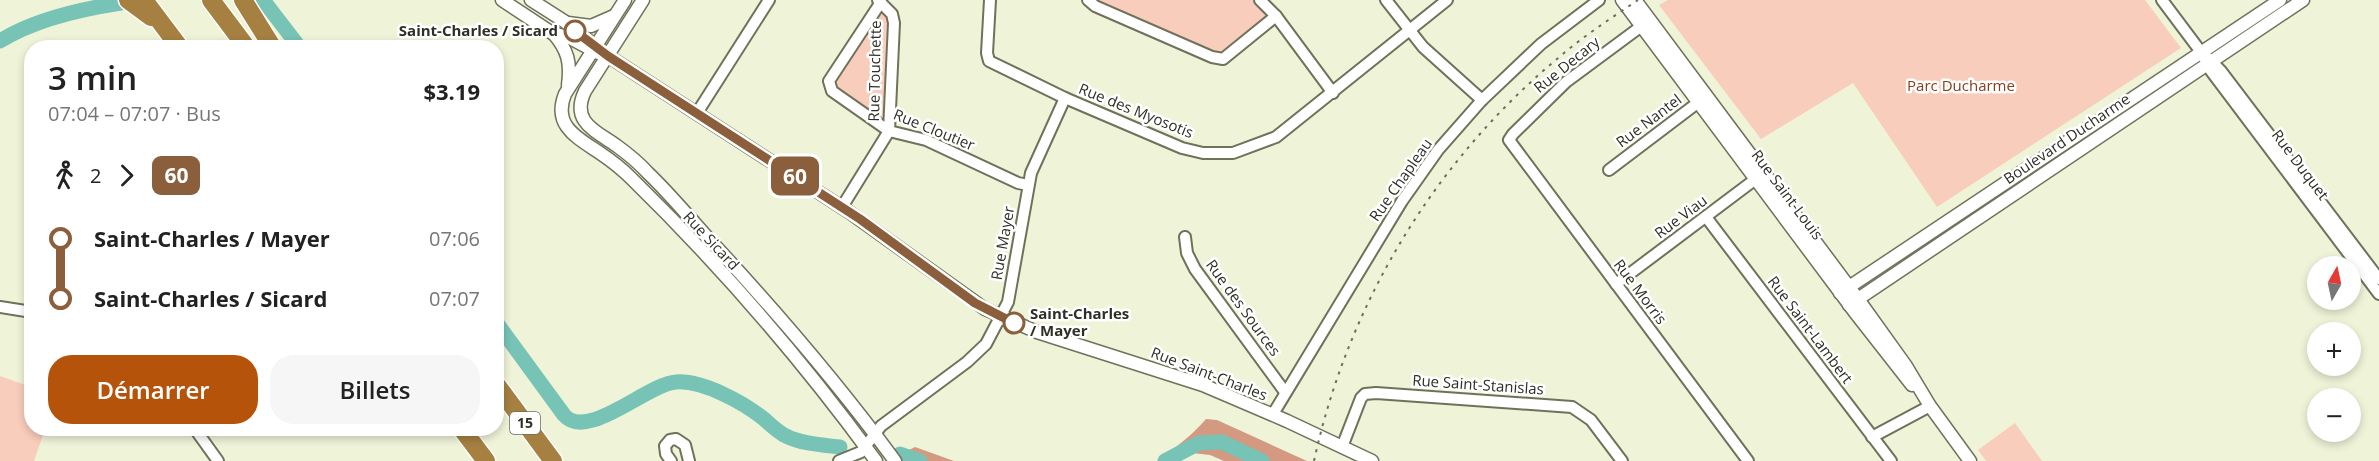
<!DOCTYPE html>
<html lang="fr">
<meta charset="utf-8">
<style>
body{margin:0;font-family:"Open Sans",sans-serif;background:#f6f6f6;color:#222;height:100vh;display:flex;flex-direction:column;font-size:22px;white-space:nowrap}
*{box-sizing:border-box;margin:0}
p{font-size:20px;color:#767676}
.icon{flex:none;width:33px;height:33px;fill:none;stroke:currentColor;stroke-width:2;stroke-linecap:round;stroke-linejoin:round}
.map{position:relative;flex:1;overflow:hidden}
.side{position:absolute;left:24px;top:40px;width:480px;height:396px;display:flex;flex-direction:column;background:#fff;border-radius:24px;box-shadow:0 3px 9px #0003}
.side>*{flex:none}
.badge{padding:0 12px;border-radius:9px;font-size:21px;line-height:39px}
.needle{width:39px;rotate:9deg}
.tools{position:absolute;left:2307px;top:256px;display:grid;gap:12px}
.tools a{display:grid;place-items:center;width:54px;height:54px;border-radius:50%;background:#fff;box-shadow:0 3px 9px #0003;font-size:30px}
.map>.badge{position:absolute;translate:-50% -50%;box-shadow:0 0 0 3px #fff}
.legs{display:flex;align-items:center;gap:9px;height:66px;padding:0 24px;font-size:20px}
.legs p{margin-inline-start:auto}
.headline{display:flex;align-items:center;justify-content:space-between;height:102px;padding:0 24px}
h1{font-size:33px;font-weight:600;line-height:45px}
.cta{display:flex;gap:12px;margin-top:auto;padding:12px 24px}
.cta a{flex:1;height:69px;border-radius:24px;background:#b45309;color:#fff;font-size:24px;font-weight:600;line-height:69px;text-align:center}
.cta a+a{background:#f6f6f6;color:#222}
ul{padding:0 24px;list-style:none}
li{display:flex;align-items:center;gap:21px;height:60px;font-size:22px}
li i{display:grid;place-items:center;width:9px;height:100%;margin:0 8px;background:currentColor}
li i::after{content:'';width:15px;height:15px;margin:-8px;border:4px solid;border-radius:50%;background:#fff}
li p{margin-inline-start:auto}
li:first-child i{background:linear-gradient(#0000 50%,currentColor 0)}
li:last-child i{background:linear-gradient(currentColor 50%,#0000 0)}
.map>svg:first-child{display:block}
.green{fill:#f9cdbb}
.forest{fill:#d39981}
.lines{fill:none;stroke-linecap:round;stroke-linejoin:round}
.river{stroke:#77c3b6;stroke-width:15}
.minor-casing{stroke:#6f725a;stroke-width:14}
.tertiary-casing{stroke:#6f725a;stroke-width:15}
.motorway-casing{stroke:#fff;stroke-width:21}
.minor{stroke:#fff;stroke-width:10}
.tertiary{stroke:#fff;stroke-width:12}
.motorway{stroke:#a58041;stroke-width:18}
.rail{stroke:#6c6e5e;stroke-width:2;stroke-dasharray:3 6;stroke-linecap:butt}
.line-1-casing{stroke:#fff;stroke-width:14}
.line-1{stroke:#8b5e3c;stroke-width:9}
.stop-1-dot{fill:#fff;stroke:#8b5e3c;stroke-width:3}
.labels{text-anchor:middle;stroke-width:5;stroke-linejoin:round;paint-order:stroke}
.shield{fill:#fff;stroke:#6d6d66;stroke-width:1.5}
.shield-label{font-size:14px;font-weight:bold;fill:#2e2f25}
.stop-label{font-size:15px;font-weight:bold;fill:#2e2f25;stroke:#fff;text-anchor:end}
.street-label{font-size:15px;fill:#2e2f25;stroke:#fff}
.park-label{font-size:15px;fill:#853e1c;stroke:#fff}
</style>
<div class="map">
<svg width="2379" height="461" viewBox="0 0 2379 461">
<rect width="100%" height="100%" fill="#eff3d8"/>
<g class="green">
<polygon points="1091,0 1256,0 1268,15 1216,55"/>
<polygon points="1668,0 2145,0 2181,48 1937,207 1853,83 1761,139 1659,5"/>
<polygon points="880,11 890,19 885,120 833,83"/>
<polygon points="0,376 31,387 32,429 45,429 34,461 0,461"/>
<polygon points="2015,423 2042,461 1986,461 1978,450"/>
</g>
<g class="forest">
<path d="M1206 419 1217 420 1307 461H1224L1210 455 1192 453 1174 461H1159C1175 447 1193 435 1206 419Z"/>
<polygon points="915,447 954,461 914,461 910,458 909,450"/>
</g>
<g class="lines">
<g class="river">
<polyline points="263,0 300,48"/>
<path d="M0 41C35 19 81 9 121 3"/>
<path d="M496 322 564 415C587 442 647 384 676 382 703 380 744 403 764 419 771 425 778 432 786 436 802 444 823 445 840 447"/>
<polyline points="900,454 920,461"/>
<polyline points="1165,461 1199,443 1222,442 1262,461"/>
</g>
<g class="minor-casing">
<g id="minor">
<polyline points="990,0 987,53 989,61 1065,98 1182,148 1203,153 1233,153 1276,137 1447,0"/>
<polyline points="1088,0 1095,6 1212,57 1223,59 1276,16"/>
<polyline points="1260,0 1276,16 1333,93"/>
<polyline points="1386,0 1423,47 1482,100"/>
<polyline points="2162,0 2201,52 2211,71 2379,294"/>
<polyline points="881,2 829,81 832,91 889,131 926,140 1018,183 1028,185"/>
<polyline points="1647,22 1566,82 1513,134 1509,140 1748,461"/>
<polyline points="2208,58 2221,71 2379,279"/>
<polyline points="697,113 769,0"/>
<polyline points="1609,170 1704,98"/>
<polyline points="842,207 889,131 894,23 892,14 878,0"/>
<polyline points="1706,217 1891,461"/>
<polyline points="1185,237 1187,253 1195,269 1285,392"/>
<polyline points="1616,284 1761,175"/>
<polyline points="0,307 32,312"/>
<polyline points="1273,414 1402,201 1438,150 1482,100 1541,44 1599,0"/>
<polyline points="195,429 218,461"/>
<polyline points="1872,437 1930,406"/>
<polyline points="1342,447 1361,398 1365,394 1376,393 1572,407 1591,420 1622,461"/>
<polyline points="671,461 666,454 665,446 670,440 676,439 685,445 689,461"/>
<polyline points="839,461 861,452 881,426 967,362 986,344 1008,302 1031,173 1065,98"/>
</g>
</g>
<g class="tertiary-casing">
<g id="tertiary">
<polyline points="502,0 552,33 568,37 598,53"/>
<polyline points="531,0 564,21 608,56 849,212 985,309 1037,332 1203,385 1287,421 1372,461"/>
<path d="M625 0 565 94C552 126 578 138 600 153 612 161 622 169 632 179 721 266 803 361 876 461"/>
<path d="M643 0 585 91C570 122 596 131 617 146 628 154 639 163 648 173 669 193 688 216 707 237 774 309 837 382 895 461"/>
<polyline points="1622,0 1854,311 1912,385"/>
<polyline points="1635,0 1858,299 1906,366 1930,406 1970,461"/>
<polyline points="568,23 591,26 614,16"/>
<path d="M553 33C568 50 571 63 568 85"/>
<polyline points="1840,293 2280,0"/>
<polyline points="1849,305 2303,0"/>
</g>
</g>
<g class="motorway-casing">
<g id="motorway">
<polyline points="128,0 151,17"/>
<polyline points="144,0 180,48"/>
<polyline points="211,0 247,48"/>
<polyline points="243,0 273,48"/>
<polyline points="496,384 553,461"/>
<polyline points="462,429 486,461"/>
</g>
</g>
<use href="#minor" class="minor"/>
<use href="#tertiary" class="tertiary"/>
<use href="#motorway" class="motorway"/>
<path class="rail" d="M1314 461C1348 304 1434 162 1557 59 1582 37 1610 19 1638 0"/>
</g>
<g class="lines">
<g class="line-1-casing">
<polyline id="line-1" points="575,31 608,56 860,219 975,303 1014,323"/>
</g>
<use href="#line-1" class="line-1"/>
</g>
<g class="stop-1-dot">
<circle cx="575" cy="31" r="10"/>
<circle cx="1014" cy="323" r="10"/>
</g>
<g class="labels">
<rect class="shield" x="510" y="412" width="30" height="22" rx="4.5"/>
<g class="shield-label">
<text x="525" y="428">15</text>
</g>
<g class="stop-label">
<text x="558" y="36">Saint-Charles / Sicard</text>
<text x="1030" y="319" text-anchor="start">Saint-Charles<tspan x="1030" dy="17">/ Mayer</tspan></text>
</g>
<g class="street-label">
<text transform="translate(1567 65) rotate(-39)" y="5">Rue Decary</text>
<text transform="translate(875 71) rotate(-89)" y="5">Rue Touchette</text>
<text transform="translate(1136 111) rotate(22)" y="5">Rue des Myosotis</text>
<text transform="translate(1649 121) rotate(-37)" y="5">Rue Nantel</text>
<text transform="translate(934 130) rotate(22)" y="5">Rue Cloutier</text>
<text transform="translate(2067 139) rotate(-34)" y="5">Boulevard Ducharme</text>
<text transform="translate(2300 165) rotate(53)" y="5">Rue Duquet</text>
<text transform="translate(1401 180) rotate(-55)" y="5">Rue Chapleau</text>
<text transform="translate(1787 195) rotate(53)" y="5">Rue Saint-Louis</text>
<text transform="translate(1681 217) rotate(-37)" y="5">Rue Viau</text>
<text transform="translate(711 241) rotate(47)" y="5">Rue Sicard</text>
<text transform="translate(1003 243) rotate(-80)" y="5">Rue Mayer</text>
<text transform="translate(1640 292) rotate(53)" y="5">Rue Morris</text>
<text transform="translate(1243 308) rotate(54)" y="5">Rue des Sources</text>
<text transform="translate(1810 330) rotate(53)" y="5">Rue Saint-Lambert</text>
<text transform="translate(1209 374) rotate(21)" y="5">Rue Saint-Charles</text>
<text transform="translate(1478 385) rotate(4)" y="5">Rue Saint-Stanislas</text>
</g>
<g class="park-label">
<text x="1961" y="91">Parc Ducharme</text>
</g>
</g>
</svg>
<div class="tools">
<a><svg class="needle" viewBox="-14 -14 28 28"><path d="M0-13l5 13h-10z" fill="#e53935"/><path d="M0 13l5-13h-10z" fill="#767676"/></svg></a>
<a>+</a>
<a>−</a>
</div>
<b class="badge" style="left:795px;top:176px;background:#8b5e3c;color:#fff">60</b>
<section class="side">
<div class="headline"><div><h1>3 min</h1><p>07:04 – 07:07 · Bus</p></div><b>$3.19</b></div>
<div class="legs"><svg class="icon" aria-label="walk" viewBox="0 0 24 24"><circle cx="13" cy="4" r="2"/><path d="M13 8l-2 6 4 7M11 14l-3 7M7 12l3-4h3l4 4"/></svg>2<svg class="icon" aria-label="forward" viewBox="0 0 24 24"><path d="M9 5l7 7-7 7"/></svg><b class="badge" style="background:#8b5e3c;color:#fff">60</b></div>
<ul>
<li><i style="color:#8b5e3c"></i><b>Saint-Charles / Mayer</b><p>07:06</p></li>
<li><i style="color:#8b5e3c"></i><b>Saint-Charles / Sicard</b><p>07:07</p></li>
</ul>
<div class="cta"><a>Démarrer</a><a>Billets</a></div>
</section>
</div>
